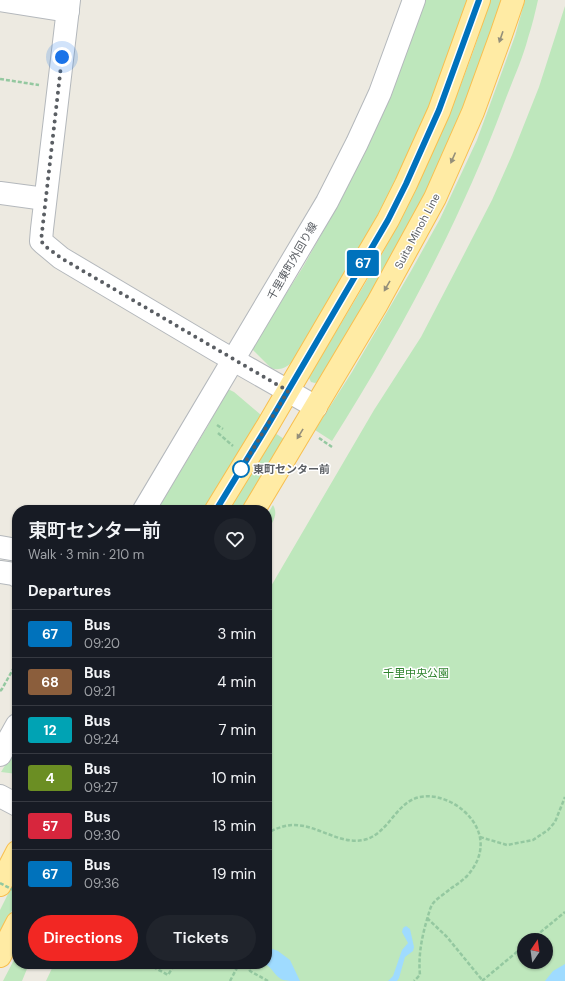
<!DOCTYPE html>
<meta charset="utf-8">
<style>
body{margin:0;font-family:"DM Sans","Noto Sans JP",sans-serif;background:#20242c;color:#f1f3f6;height:100vh;display:flex;flex-direction:column;font-size:15px;white-space:nowrap}
*{box-sizing:border-box;margin:0}
p{font-size:13px;color:#9ea1a6}
.icon{flex:none;width:22px;height:22px;fill:none;stroke:currentColor;stroke-width:2;stroke-linecap:round;stroke-linejoin:round}
.map{position:relative;flex:1;overflow:hidden}
.details{position:absolute;left:12px;top:505px;width:260px;height:464px;display:flex;flex-direction:column;background:#171b24;border-radius:16px;box-shadow:0 1px 3px #0004}
.details>*{flex:none}
.badge{padding:0 8px;border-radius:3px;font-size:14px;line-height:26px}
.needle{width:26px;rotate:13deg}
.buttons{position:absolute;left:517px;top:933px;display:grid;gap:8px}
.buttons a{display:grid;place-items:center;width:36px;height:36px;border-radius:50%;background:#171b24;box-shadow:0 1px 3px #0004;font-size:20px}
.you{position:absolute;width:20px;height:20px;margin:-10px;border:3px solid #fff;border-radius:50%;background:#1a73e8;box-shadow:0 0 0 6px #1a73e833}
.map>.badge{position:absolute;translate:-50% -50%;box-shadow:0 0 0 2px #fff}
h2{padding:0 16px;font-size:15px;line-height:36px}
.round{display:grid;place-items:center;flex:none;width:42px;height:42px;border-radius:21px;background:#20242c}
.head{display:flex;align-items:center;justify-content:space-between;height:68px;padding:0 16px}
h1{font-size:19px;font-weight:600;line-height:30px}
.button{display:flex;gap:8px;margin-top:auto;padding:8px 16px}
.button a{flex:1;height:46px;border-radius:24px;background:#f22723;color:#fff;font-size:16px;font-weight:600;line-height:46px;text-align:center}
.button a+a{background:#20242c;color:#f1f3f6}
ul{padding:0;list-style:none}
li{display:flex;align-items:center;gap:12px;height:48px;padding:0 16px;border-top:1px solid #363941}
li div{flex:1}
li b{display:block;font-size:15px}
li em{font-style:normal}
li .badge{min-width:44px;font-weight:700;text-align:center}
.map>svg:first-child{display:block}
.green{fill:#bee7bc;fill-rule:evenodd}
.water{fill:#9fdbff}
.lines{fill:none;stroke-linecap:round;stroke-linejoin:round}
.minor-casing{stroke:#b4b8bc;stroke-width:24}
.major-casing{stroke:#f8bf4f;stroke-width:24}
.path{stroke:#94c8a0;stroke-width:2.5;stroke-dasharray:4 2;stroke-linecap:butt}
.minor{stroke:#fff;stroke-width:22}
.major{stroke:#ffeba4;stroke-width:22}
.path-bridge{stroke:#94c8a0;stroke-width:2.5;stroke-dasharray:4 2;stroke-linecap:butt}
.oneway{fill:#948f7a}
.line-casing{stroke:#fff;stroke-width:9}
.line{stroke:#0072bc;stroke-width:6}
.walk{stroke:#5a5e63;stroke-width:4;stroke-dasharray:0 7.2}
.stop-dot{fill:#fff;stroke:#0072bc;stroke-width:2}
.labels{text-anchor:middle;stroke-width:3;stroke-linejoin:round;paint-order:stroke}
.street-label{font-size:11px;fill:#5a5e63;stroke:#fff}
.stop-label{font-size:11px;font-weight:bold;fill:#5a5e63;stroke:#fff;text-anchor:start}
.park-label{font-size:11px;fill:#30842f;stroke:#fff}
</style>
<div class="map">
<svg width="565" height="981" viewBox="0 0 565 981">
<rect width="100%" height="100%" fill="#edeae1"/>
<g class="green">
<path d="M425 0H467C447 63 424 125 394 184 363 245 326 304 291 363 286 368 278 371 271 368L253 350V346L303 267 336 208 412 38Z"/>
<path d="M490 0H501C483 56 463 111 439 164 405 240 361 311 318 382L315 383 311 382 309 378 311 373C337 330 364 287 388 243 429 165 465 84 490 0Z"/>
<path d="M525 0H538C535 13 532 26 528 38 522 61 511 84 503 106 459 224 399 335 332 441L315 430 352 372 411 271 440 219 477 140 515 36Z"/>
<path d="M565 6V981H46L54 964H267V593L374 410 421 337 459 264 492 200 512 155 539 87ZM524 940H546V962H524Z"/>
<polygon points="228,389 234,392 261,415 205,510 157,510 209,424 212,416"/>
<polygon points="275,433 284,439 242,510 229,510"/>
<path d="M273 505C279 515 272 523 267 532V515Z"/>
<polygon points="17,746 17,774 1,772"/>
<polygon points="17,876 17,901 0,933 0,910"/>
<polygon points="17,954 17,964 29,964 22,981 3,981"/>
</g>
<g class="water">
<polygon points="406,926 410,929 414,947 413,951 405,957 399,978 397,981 388,981 393,976 402,950 408,943 402,932 403,928"/>
<path d="M267 947 278 951 290 960 300 981C294 981 287 981 283 980 275 977 273 968 265 964H267Z"/>
<polygon points="565,964 565,981 545,981 553,971"/>
</g>
<g class="lines">
<g class="minor-casing">
<g id="minor">
<polyline points="0,0 68,11"/>
<polyline points="69,0 42,229 41,241 43,243 61,258 216,350 316,407"/>
<polyline points="0,193 45,199"/>
<polyline points="144,510 327,202 357,143 380,93 414,0"/>
<polyline points="0,547 17,550"/>
<polyline points="0,572 14,574 17,576"/>
<polyline points="0,755 17,725"/>
<polyline points="0,796 17,805"/>
</g>
</g>
<g class="major-casing">
<g id="major">
<polyline points="216,510 268,425 388,220 406,184 439,111 479,0"/>
<polyline points="254,510 377,304 435,198 473,112 501,35 513,0"/>
<polyline points="0,885 17,852"/>
<polyline points="0,956 17,923"/>
</g>
</g>
<g class="path">
<polyline points="0,79 39,85"/>
<polyline points="217,425 223,429"/>
<polyline points="218,433 233,446"/>
<polyline points="319,438 332,447"/>
<polyline points="0,691 2,689 17,662"/>
<path d="M271 831C278 828 285 825 294 825 319 825 342 847 367 839 390 831 396 802 420 797 436 794 453 801 465 812 485 831 486 855 467 876 462 881 456 885 450 889 445 894 435 899 432 905 430 908 429 913 428 916 422 936 418 955 420 975L414 981"/>
<polyline points="480,837 507,845 533,840 548,830 555,822 565,797"/>
<polyline points="267,910 270,904"/>
<polyline points="427,918 447,937 483,981"/>
<polyline points="531,940 565,912"/>
<polyline points="148,964 168,975 175,964"/>
<polyline points="248,964 250,971 268,981"/>
<polyline points="230,981 239,964"/>
<polyline points="482,981 524,946"/>
</g>
<use href="#minor" class="minor"/>
<use href="#major" class="major"/>
<polyline class="path-bridge" points="0,883 17,892"/>
</g>
<defs><path id="oneway-solid" d="M-6-.8H1V-3.2L6.5 0L1 3.2V.8H-6Z"/></defs>
<g class="oneway">
<use href="#oneway-solid" transform="translate(501 37) rotate(109)"/>
<use href="#oneway-solid" transform="translate(453 158) rotate(114)"/>
<use href="#oneway-solid" transform="translate(387 286) rotate(120)"/>
<use href="#oneway-solid" transform="translate(300 434) rotate(121)"/>
</g>
<g class="lines">
<g class="line-casing">
<polyline id="line" points="216,510 268,425 388,220 406,184 439,110 479,0"/>
</g>
<use href="#line" class="line"/>
<polyline class="walk" points="62,57 41,241 45,246 61,258 288,391 241,469"/>
</g>
<circle class="stop-dot" cx="241" cy="469" r="8"/>
<g class="labels">
<g class="street-label">
<text transform="translate(417 231) rotate(-62)" y="4">Suita Minoh Line</text>
<text transform="translate(292 261) rotate(-60)" y="4">千里東町外回り線</text>
</g>
<g class="stop-label">
<text x="253" y="473">東町センター前</text>
</g>
<g class="park-label">
<text x="416" y="677">千里中央公園</text>
</g>
</g>
</svg>
<div class="buttons">
<a><svg class="needle" viewBox="-14 -14 28 28"><path d="M0-13l5 13h-10z" fill="#e53935"/><path d="M0 13l5-13h-10z" fill="#9ea1a6"/></svg></a>
</div>
<div class="you" style="left:62px;top:57px"></div>
<b class="badge" style="left:363px;top:263px;background:#0072bc;color:#fff">67</b>
<section class="details">
<div class="head"><div><h1>東町センター前</h1><p>Walk · 3 min · 210 m</p></div><a class="round"><svg class="icon" aria-label="heart" viewBox="0 0 24 24"><path d="M12 20l-8-8c-3-5 5-10 8-4 3-6 11-1 8 4z"/></svg></a></div>
<h2>Departures</h2>
<ul>
<li><span class="badge" style="background:#0072bc;color:#fff">67</span><div><b>Bus</b><p>09:20</p></div><em>3 min</em></li>
<li><span class="badge" style="background:#8b5e3c;color:#fff">68</span><div><b>Bus</b><p>09:21</p></div><em>4 min</em></li>
<li><span class="badge" style="background:#00a3b4;color:#fff">12</span><div><b>Bus</b><p>09:24</p></div><em>7 min</em></li>
<li><span class="badge" style="background:#6b8e23;color:#fff">4</span><div><b>Bus</b><p>09:27</p></div><em>10 min</em></li>
<li><span class="badge" style="background:#d7263d;color:#fff">57</span><div><b>Bus</b><p>09:30</p></div><em>13 min</em></li>
<li><span class="badge" style="background:#0072bc;color:#fff">67</span><div><b>Bus</b><p>09:36</p></div><em>19 min</em></li>
</ul>
<div class="button"><a>Directions</a><a>Tickets</a></div>
</section>
</div>
